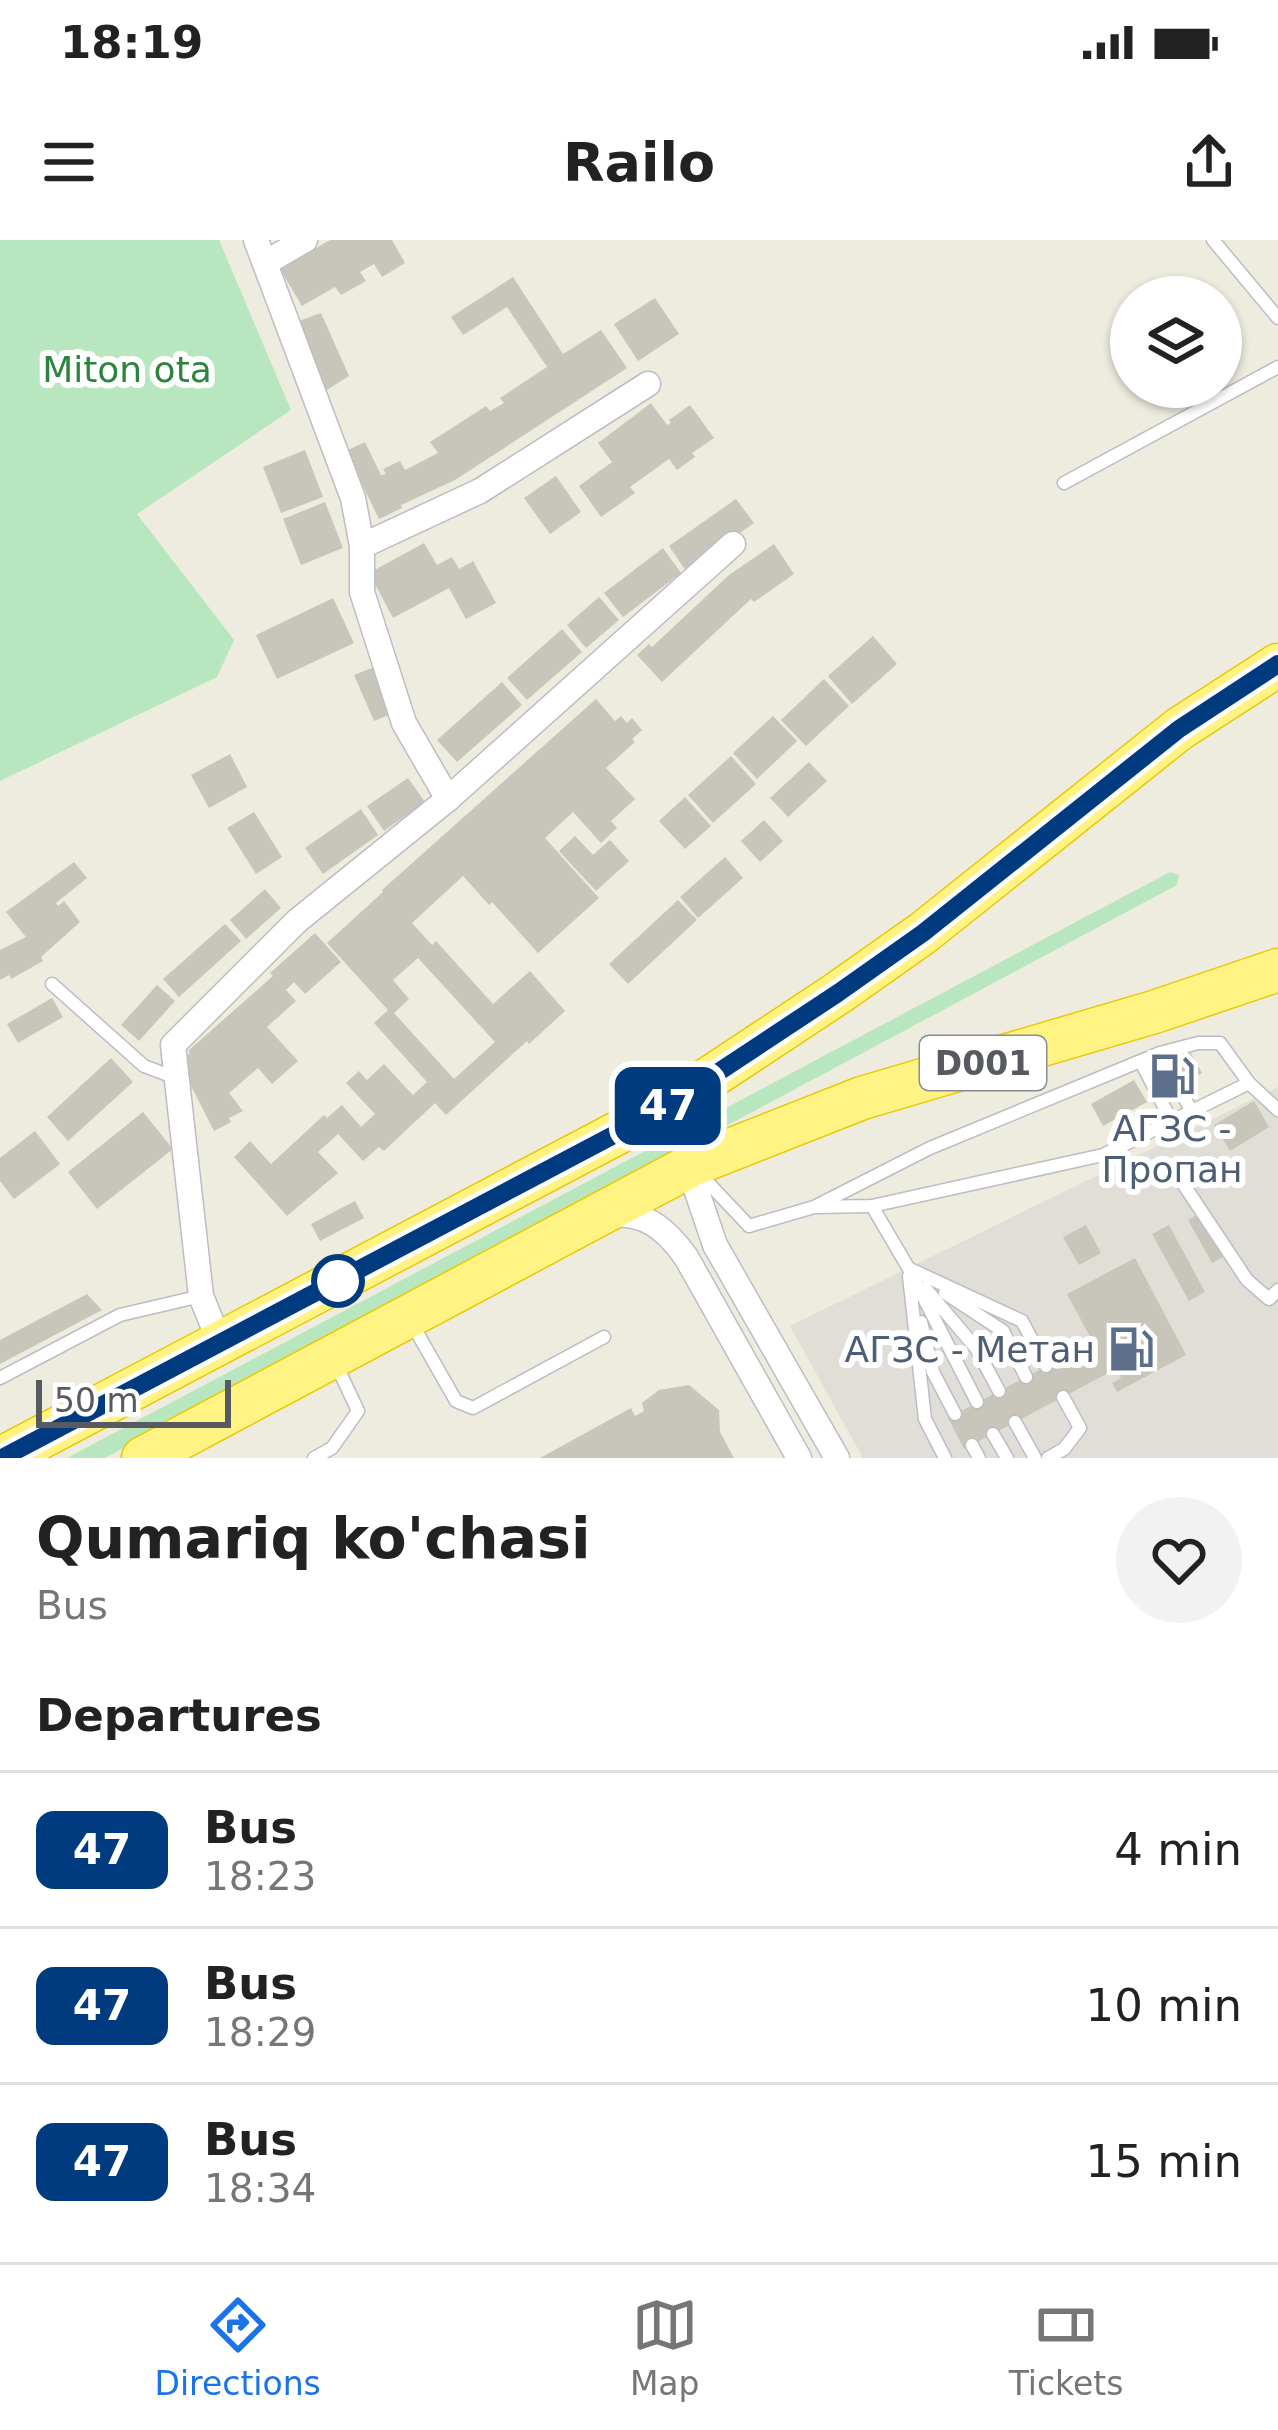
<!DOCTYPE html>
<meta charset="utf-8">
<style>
body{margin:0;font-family:"DejaVu Sans",sans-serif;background:#f2f2f2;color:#222;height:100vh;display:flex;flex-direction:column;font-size:45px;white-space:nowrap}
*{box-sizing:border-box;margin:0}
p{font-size:39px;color:#767676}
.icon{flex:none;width:66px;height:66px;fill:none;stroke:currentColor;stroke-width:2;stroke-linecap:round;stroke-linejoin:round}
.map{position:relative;height:1218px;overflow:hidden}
.details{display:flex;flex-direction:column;background:#fff;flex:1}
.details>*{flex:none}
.badge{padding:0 24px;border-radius:18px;font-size:42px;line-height:78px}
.tools{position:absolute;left:1110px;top:36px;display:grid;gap:24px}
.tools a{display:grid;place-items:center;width:132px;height:132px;border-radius:50%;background:#fff;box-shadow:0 3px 9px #0004;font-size:60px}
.scale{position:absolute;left:36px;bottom:30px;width:195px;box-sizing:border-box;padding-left:12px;border:6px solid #585a61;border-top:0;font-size:33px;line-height:42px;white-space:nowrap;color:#585a61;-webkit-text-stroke:9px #fff;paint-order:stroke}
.map>.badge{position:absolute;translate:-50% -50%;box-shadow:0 0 0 6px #fff}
h2{padding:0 36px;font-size:45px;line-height:108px}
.round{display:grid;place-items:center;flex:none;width:126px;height:126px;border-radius:63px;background:#f2f2f2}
.headline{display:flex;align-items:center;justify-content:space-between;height:204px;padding:0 36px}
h1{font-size:57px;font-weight:700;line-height:90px}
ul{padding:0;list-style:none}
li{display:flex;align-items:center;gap:36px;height:156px;padding:0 36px;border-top:3px solid #e0e0e0}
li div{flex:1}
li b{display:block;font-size:45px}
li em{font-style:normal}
li .badge{min-width:132px;font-weight:700;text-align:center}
.status{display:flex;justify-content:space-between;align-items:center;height:84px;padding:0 60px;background:#fff;direction:ltr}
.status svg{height:33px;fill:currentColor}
header{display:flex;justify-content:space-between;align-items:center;height:156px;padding:0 36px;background:#fff;font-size:54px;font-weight:700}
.tabs{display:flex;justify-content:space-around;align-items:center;height:168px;border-top:3px solid #e0e0e0;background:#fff;font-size:33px;color:#767676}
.tabs a{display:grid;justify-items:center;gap:6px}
.tabs .selected{color:#1a73e8}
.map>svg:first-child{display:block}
.industrial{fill:#e0ded6}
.green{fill:#b8e7bf}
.building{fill:#c8c6bb;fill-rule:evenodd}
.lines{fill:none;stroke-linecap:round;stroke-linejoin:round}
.lane-casing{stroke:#bcbdc4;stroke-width:15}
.street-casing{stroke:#bcbdc4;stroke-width:27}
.highway-casing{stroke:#ebc800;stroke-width:45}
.lane{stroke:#fff;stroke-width:12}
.street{stroke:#fff;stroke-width:24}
.highway{stroke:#fff483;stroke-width:42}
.line-casing{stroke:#fff;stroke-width:27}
.line{stroke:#003b80;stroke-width:18}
.stop-dot{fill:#fff;stroke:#003b80;stroke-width:6}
.labels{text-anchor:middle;stroke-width:12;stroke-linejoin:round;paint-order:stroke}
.shield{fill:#fff;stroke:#8a8c90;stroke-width:3}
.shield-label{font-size:33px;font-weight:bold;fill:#585a61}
.park-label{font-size:36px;fill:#2c853f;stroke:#fff}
.service-label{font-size:36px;fill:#4e5e75;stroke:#fff}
</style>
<div class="status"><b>18:19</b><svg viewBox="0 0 49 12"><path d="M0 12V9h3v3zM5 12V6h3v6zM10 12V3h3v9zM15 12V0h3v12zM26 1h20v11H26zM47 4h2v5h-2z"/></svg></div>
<header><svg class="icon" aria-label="menu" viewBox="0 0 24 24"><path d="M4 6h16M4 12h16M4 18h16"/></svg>Railo<svg class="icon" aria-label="share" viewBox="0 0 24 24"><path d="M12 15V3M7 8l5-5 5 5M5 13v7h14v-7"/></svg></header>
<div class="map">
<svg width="1278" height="1218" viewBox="0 0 1278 1218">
<rect width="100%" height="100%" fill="#edecde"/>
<polygon class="industrial" points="1278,847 1278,1218 863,1218 790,1086"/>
<g class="green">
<polygon points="0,0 219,0 291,170 137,274 234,400 217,437 0,541"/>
<polygon points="1170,632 1179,635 1177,645 105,1218 67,1218"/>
</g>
<g class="building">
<polygon points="330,0 392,0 405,23 382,37 374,24 360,32 366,41 341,55 335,47 302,66 280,29"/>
<polygon points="513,37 563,114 601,90 627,128 455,240 401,265 402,268 379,279 346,211 365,202 381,235 386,234 383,229 400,221 405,230 438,213 430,202 486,166 490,171 504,163 500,158 547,127 507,67 463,95 451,77"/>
<polygon points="655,58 679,94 638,121 614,84"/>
<polygon points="321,73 349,136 322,153 296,82"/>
<polygon points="651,163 667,185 671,183 669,180 690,165 714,198 692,213 695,217 677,230 669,219 630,247 635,253 601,277 579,246 612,222 598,203"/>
<polygon points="305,210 323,257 281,273 263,227"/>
<polygon points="556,236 581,272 550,294 524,258"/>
<polygon points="736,259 754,283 686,331 669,306"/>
<polygon points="325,262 343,308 301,325 283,279"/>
<polygon points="424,303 437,325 452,317 459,329 473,321 496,363 466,379 449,348 393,378 369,333"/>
<polygon points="774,304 794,334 754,362 751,359 662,442 637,415 649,404 652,407 729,335"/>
<polygon points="663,308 681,333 623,377 604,353"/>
<polygon points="599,357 619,380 586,408 567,385"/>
<polygon points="333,358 354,403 277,439 256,395"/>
<polygon points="562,389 582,412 527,460 507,438"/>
<polygon points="873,396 897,424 852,464 828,436"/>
<polygon points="379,425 399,471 374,481 354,435"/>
<polygon points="824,439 849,466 806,506 781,480"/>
<polygon points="502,442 522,465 457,522 437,500"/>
<path d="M596 459 615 481 621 476 627 483 632 478 642 490 632 499 635 502 606 528 635 559 611 581 617 588 601 603 573 572 545 598 599 658 538 713 492 662 489 665 463 636 412 683 432 705 436 701 493 764 530 731 565 771 529 804 527 801 446 875 435 863 384 911 379 907 363 921 338 894 318 912 338 933 287 976 234 917 250 901 271 924 324 875 327 878 342 865 361 887 375 874 346 843 359 831 367 840 384 824 413 855 427 842 374 783 388 770 327 703 383 652 382 650ZM418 718 495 802 454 839 394 773 409 759 393 740Z"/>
<polygon points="773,476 797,501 757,539 733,513"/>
<polygon points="230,514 247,547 209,568 191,535"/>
<polygon points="731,516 756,544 713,583 688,555"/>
<polygon points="809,522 827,541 788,577 770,558"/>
<polygon points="408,538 425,562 384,591 367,566"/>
<polygon points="685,557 711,586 685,609 659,581"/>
<polygon points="361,569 378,595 323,634 305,608"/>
<polygon points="254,572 282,617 256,634 227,588"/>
<polygon points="764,580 783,601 760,622 741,601"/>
<polygon points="575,596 593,615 610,600 629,621 596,651 559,611"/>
<polygon points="725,617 743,638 698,678 680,657"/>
<polygon points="74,622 87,638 56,663 58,666 64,661 80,682 41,717 43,721 11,739 9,735 0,740 0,710 26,697 6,672"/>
<polygon points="265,649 281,668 246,699 230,680"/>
<polygon points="678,660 697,680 628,744 609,724"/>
<polygon points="225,684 241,701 179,757 163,739"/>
<polygon points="315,693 341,722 305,754 294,742 286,750 296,761 267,787 298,821 272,844 258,828 229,853 243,871 229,878 231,882 214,891 189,842 182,820 190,813 188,811 273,736 270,733"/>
<polygon points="157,745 175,761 139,801 121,785"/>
<polygon points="52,758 63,777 18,803 7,784"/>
<polygon points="1190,812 1202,833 1154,861 1141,839"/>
<polygon points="111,818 133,842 68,901 47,877"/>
<polygon points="1134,840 1147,862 1103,886 1091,864"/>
<polygon points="1254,861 1269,887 1230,911 1214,885"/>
<polygon points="143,872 173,909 97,969 68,932"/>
<polygon points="35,891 60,924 14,959 0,941 0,918"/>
<polygon points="355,961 364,978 320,1001 311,984"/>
<polygon points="1198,974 1223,1017 1212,1023 1188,980"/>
<polygon points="1086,985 1101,1013 1079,1025 1063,997"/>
<polygon points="1169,985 1205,1052 1189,1061 1152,994"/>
<polygon points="1135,1018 1186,1115 1117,1152 1112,1143 1121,1138 1116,1129 964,1209 948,1178 1093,1102 1067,1054"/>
<polygon points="87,1054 102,1070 0,1124 0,1100"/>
<polygon points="689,1145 719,1170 720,1192 734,1218 540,1218 631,1168 635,1176 644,1171 642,1163 659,1150"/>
</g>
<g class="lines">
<g class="lane-casing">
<g id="lane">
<polyline points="1213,0 1278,78"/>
<polyline points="1064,243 1278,127"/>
<polyline points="52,744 144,826 176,838"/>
<polyline points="1160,813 1191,870"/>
<polyline points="1141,822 1171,880"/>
<polyline points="1249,843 1278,870"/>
<polyline points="697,931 749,986 814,967 930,908 1160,813 1198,803 1220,803 1249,843 1103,915 872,966 814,967"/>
<polyline points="1176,933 1247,1040 1269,1059 1278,1050"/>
<polyline points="872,966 909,1029 977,1162"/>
<polyline points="910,1029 1022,1081 1046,1126"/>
<polyline points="909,1036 925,1179 945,1218"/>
<polyline points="925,1048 976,1108 999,1151"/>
<polyline points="945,1053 1003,1091 1026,1137"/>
<polyline points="411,1082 456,1161 473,1168 604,1097"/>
<polyline points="921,1082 933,1132 955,1174"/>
<polyline points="0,1138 120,1075 201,1056"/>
<polyline points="1015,1182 1035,1218"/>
<polyline points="993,1194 1007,1218"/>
<polyline points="972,1205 979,1218"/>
<polyline points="314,1218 332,1208 358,1171 335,1122"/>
<polyline points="1048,1218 1064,1209 1080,1188 1063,1157"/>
</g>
</g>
<g class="street-casing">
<g id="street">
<polyline points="256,0 353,258 362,306 362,352 404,483 448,559"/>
<polyline points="265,23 305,0"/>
<polyline points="362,306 480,251 648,144"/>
<polyline points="692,925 695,946 715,1005 837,1218"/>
<path d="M609 975C645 971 666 989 686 1017L799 1218"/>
<polyline points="220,1103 201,1056 173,805 297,681 448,559 733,304"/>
</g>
</g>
<g class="highway-casing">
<g id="highway">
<polyline points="2,1218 661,870 838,753 923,693 1179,489 1278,425"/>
<polyline points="143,1218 692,925 862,858 1154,772 1278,730"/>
</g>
</g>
<use href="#lane" class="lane"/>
<use href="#street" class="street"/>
<use href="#highway" class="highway"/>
</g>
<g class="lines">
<g class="line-casing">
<polyline id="line" points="2,1218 661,870 838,753 923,693 1179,489 1278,424"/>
</g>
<use href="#line" class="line"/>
</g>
<defs>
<g id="fuel-bare" transform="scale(3.6)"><path d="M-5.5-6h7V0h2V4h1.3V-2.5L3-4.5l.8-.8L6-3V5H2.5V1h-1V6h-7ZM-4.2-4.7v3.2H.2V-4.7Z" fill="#5c6f8a" stroke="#fff" stroke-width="2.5" paint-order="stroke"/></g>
</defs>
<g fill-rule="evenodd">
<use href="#fuel-bare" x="1172" y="836"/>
<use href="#fuel-bare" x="1131" y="1109"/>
</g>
<circle class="stop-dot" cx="338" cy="1041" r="24"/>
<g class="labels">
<rect class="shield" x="920" y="796" width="126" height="54" rx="9"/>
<g class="shield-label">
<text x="983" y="835">D001</text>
</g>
<g class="park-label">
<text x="127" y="142">Miton ota</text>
</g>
<g class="service-label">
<text x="1172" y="901">АГЗС -<tspan x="1172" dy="41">Пропан</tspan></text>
<text x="1095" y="1122" text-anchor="end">АГЗС - Метан</text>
</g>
</g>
</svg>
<div class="tools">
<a><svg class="icon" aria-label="layers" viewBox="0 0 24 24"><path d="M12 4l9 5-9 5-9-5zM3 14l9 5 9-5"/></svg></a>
</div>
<div class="scale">50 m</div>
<b class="badge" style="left:668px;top:866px;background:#003b80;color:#fff">47</b>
</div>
<section class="details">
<div class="headline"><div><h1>Qumariq ko'chasi</h1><p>Bus</p></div><a class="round"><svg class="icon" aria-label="heart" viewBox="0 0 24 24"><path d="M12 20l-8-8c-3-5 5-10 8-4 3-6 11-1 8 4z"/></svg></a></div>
<h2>Departures</h2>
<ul>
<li><span class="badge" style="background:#003b80;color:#fff">47</span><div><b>Bus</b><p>18:23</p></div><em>4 min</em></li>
<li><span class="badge" style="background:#003b80;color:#fff">47</span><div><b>Bus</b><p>18:29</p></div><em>10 min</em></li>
<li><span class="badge" style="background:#003b80;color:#fff">47</span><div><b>Bus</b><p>18:34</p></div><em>15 min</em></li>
</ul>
</section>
<nav class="tabs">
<a class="selected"><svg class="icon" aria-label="directions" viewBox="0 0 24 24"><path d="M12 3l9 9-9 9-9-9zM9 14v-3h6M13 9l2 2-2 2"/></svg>Directions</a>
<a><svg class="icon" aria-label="map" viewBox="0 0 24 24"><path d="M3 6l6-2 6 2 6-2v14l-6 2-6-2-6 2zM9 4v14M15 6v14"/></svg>Map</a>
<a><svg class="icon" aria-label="tickets" viewBox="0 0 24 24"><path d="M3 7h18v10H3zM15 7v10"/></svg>Tickets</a>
</nav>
